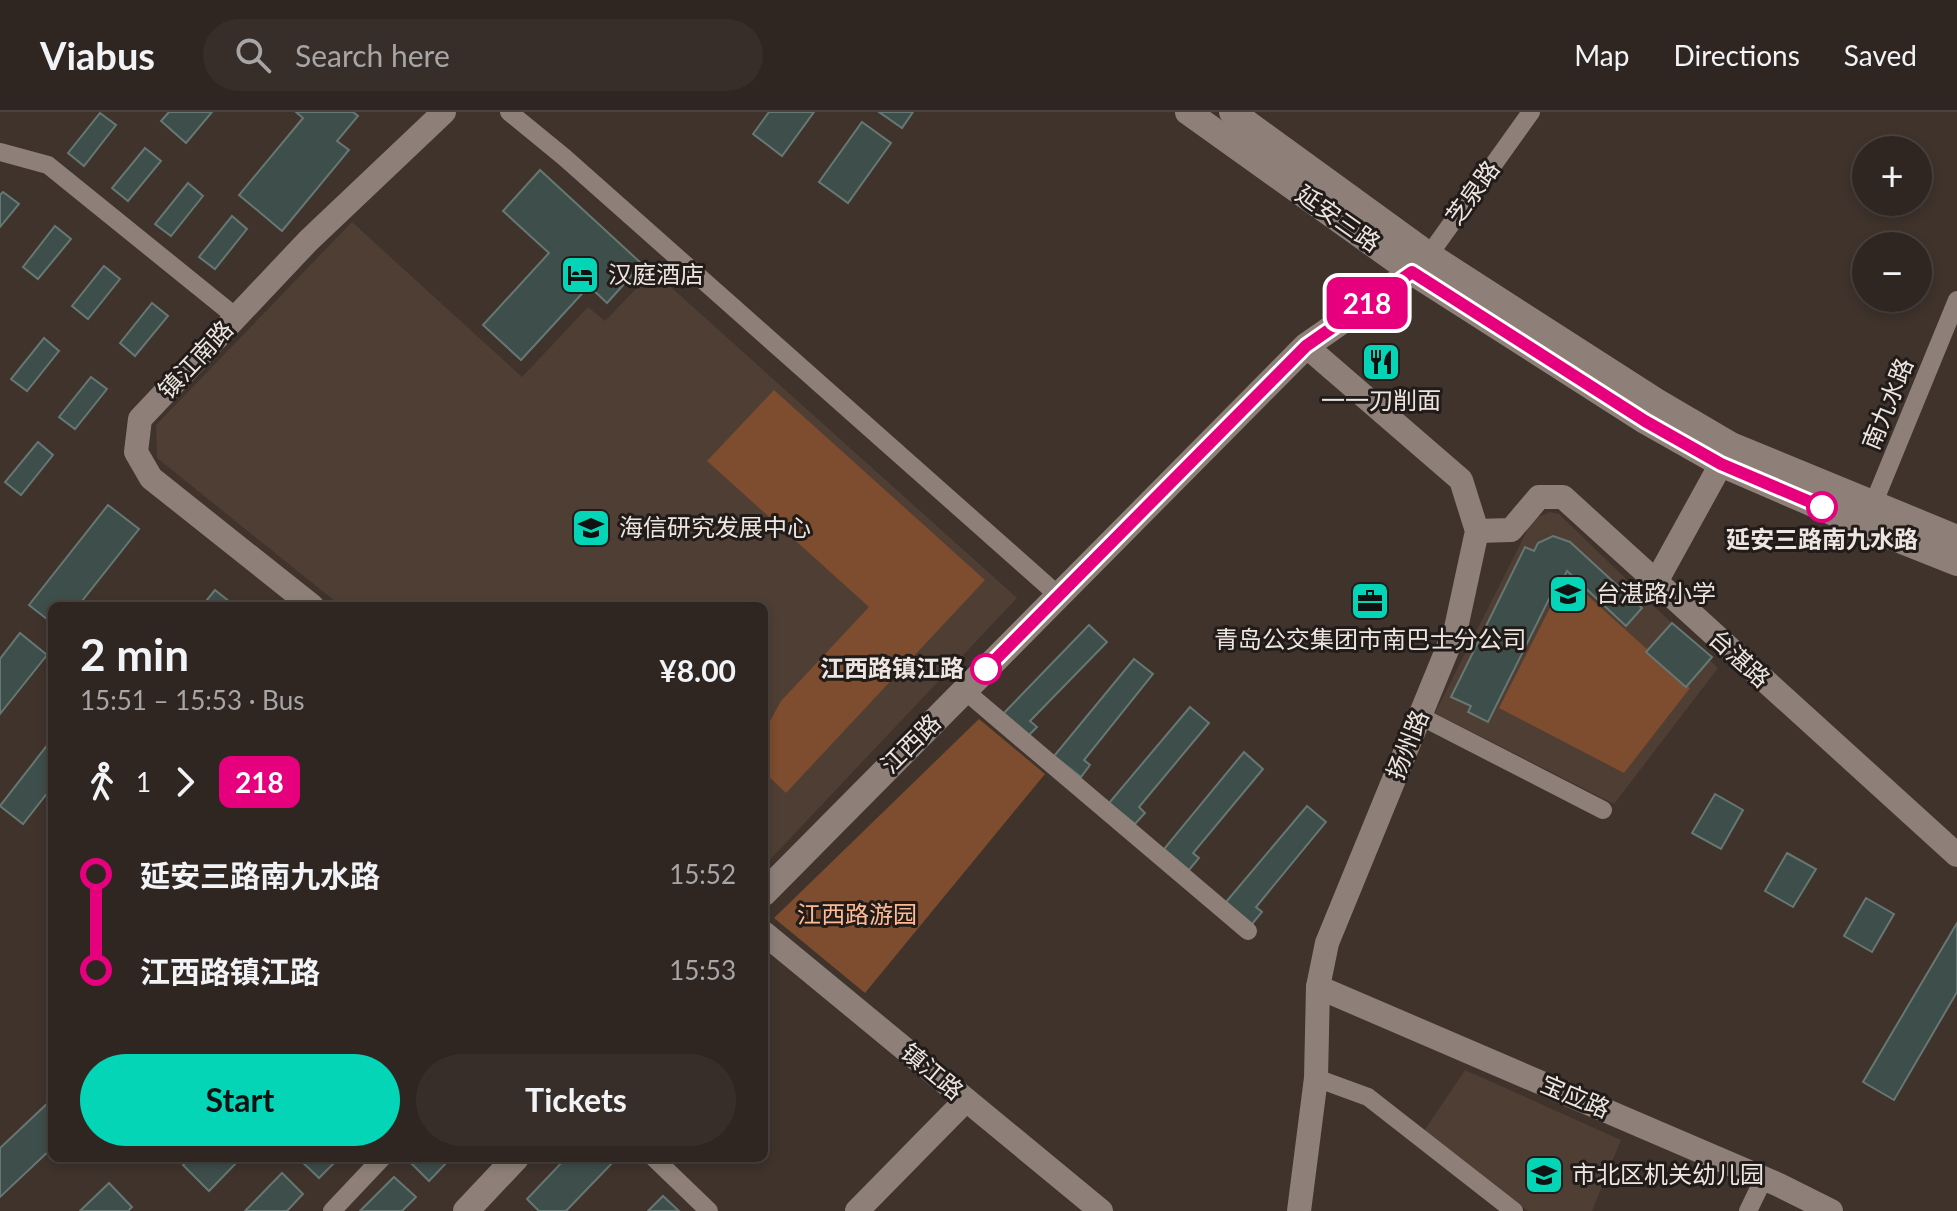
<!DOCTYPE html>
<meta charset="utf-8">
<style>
body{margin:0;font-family:Lato,"Noto Sans SC",sans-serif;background:#372e2a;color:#f1f3f6;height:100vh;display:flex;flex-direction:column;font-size:30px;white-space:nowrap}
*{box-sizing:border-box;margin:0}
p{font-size:26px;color:#a7a5a5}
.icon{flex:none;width:44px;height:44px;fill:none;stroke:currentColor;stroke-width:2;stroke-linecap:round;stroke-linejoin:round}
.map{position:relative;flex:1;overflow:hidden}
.drawer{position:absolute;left:48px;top:490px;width:720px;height:560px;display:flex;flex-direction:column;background:#2f2621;border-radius:12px;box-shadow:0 4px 12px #0003,0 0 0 2px #4a433f}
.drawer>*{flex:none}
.badge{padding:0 16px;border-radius:12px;font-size:28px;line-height:52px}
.buttons{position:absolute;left:1852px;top:24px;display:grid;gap:16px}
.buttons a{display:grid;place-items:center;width:80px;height:80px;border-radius:50%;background:#2f2621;box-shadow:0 4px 12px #0003,0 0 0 2px #4a433f;font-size:40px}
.map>.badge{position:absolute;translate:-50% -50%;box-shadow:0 0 0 4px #fff}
.legs{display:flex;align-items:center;gap:12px;height:88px;padding:0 32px;font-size:26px}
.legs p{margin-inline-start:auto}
.summary{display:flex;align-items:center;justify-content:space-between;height:136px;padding:0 32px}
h1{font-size:44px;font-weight:700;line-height:60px}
.button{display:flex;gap:16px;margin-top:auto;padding:16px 32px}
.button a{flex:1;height:92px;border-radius:48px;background:#04d5b6;color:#111;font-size:32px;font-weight:700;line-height:92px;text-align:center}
.button a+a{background:#372e2a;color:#f1f3f6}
ul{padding:0 32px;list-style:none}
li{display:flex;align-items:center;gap:28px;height:96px;font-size:30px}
li i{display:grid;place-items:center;width:12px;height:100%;margin:0 10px;background:currentColor}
li i::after{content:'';width:20px;height:20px;margin:-10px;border:6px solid;border-radius:50%;background:#2f2621}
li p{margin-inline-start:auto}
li:first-child i{background:linear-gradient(#0000 50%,currentColor 0)}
li:last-child i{background:linear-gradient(currentColor 50%,#0000 0)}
header{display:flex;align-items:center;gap:48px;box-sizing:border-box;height:112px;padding:0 40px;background:#2f2621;border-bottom:2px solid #4a433f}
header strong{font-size:38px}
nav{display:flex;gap:44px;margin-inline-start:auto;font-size:28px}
.search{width:560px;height:72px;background:#372e2a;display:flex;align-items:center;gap:20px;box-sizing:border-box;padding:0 28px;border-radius:44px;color:#a7a5a5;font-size:30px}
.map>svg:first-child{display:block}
.built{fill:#4f3e33}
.green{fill:#7e4c2e}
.building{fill:#3e4e4a;stroke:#677773;stroke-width:2}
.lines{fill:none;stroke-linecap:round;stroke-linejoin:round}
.minor{stroke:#8e8078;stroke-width:18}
.tertiary{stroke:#8e8078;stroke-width:24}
.secondary{stroke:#8e8078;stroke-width:26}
.line-1-casing{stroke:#fff;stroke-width:18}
.line-1{stroke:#e6007e;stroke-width:12}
.stop-1-dot{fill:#fff;stroke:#e6007e;stroke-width:4}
.labels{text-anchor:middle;stroke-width:6;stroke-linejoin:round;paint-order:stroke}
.street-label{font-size:24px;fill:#ede5e0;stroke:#211c19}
.poi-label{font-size:24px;fill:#ede5e0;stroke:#211c19;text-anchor:start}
.stop-label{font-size:24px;font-weight:bold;fill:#ede5e0;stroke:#211c19}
.park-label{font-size:24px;fill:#feba93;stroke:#211c19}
</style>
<header>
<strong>Viabus</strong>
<div class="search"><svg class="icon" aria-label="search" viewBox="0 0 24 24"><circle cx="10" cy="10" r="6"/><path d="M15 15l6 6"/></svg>Search here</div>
<nav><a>Map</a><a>Directions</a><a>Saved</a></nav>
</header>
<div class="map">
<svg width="1957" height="1099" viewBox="0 0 1957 1099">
<rect width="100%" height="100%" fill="#3f332c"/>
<g class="built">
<polygon points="352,110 522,265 588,195 605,209 653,159 1017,486 764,754 764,494 341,494 157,346 156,313"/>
<polygon points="1550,400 1559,402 1718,556 1614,692 1435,601 1533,407"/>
<polygon points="1465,958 1621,1028 1592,1099 1528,1099 1424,1019"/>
</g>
<g class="green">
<polygon points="774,278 985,468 786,681 766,662 764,620 781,589 869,495 707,349"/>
<polygon points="1566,464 1690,576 1624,661 1499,596"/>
<polygon points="979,607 1045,662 865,881 774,806"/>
</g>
<g class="building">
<polygon points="169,0 212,0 186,31 161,9"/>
<polygon points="296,0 353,0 358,4 337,29 349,38 282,119 239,83 303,6"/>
<polygon points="769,0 814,0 782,44 753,22"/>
<polygon points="879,0 913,0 902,16"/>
<polygon points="100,1 116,13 84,54 68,41"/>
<polygon points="862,10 891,31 848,91 819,70"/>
<polygon points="145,36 161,49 128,89 112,76"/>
<polygon points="540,58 642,152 607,191 589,174 521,248 483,213 549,141 503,99"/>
<polygon points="188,71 203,84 171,124 155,112"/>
<polygon points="3,80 19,92 0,115 0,83"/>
<polygon points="232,104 247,117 215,157 199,145"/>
<polygon points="55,114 71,127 38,167 23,155"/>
<polygon points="104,154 120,167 88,207 72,194"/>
<polygon points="152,191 168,204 135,244 120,231"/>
<polygon points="44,226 59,239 27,279 11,267"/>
<polygon points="91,265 107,277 75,317 59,305"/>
<polygon points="38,330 53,343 21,383 5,370"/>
<polygon points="108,393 139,417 78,494 52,494 52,511 29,493"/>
<polygon points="1553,424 1570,430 1642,496 1626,514 1567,459 1557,479 1554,477 1488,610 1468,600 1471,594 1451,585 1525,435 1534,439 1538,431"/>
<polygon points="215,478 235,494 202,494"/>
<polygon points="1672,511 1712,545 1686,575 1646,540"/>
<polygon points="1089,513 1107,530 1030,609 1037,615 1026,626 1002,603"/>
<polygon points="20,521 47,543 0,602 0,547"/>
<polygon points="1134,547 1153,562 1084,648 1090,653 1081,665 1054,644"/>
<polygon points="1190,595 1209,611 1139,695 1145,701 1135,712 1109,691"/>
<polygon points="52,627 52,675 23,712 0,694"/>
<polygon points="1244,640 1263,657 1193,741 1199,746 1189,758 1164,737"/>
<polygon points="1715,682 1743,698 1721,737 1692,721"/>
<polygon points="1307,694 1326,710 1256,795 1262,800 1252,812 1226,790"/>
<polygon points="1787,741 1816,757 1793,795 1765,779"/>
<polygon points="1866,786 1894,802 1872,840 1844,824"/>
<polygon points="1957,811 1957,880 1894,988 1863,970"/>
<polygon points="50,989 52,991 52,1036 0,1085 0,1036"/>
<polygon points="191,1046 241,1046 209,1079 183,1053"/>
<polygon points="298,1046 339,1046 319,1066"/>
<polygon points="409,1046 451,1046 429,1069 408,1048"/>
<polygon points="566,1046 617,1046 566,1099 539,1099 527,1087"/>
<polygon points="282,1061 303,1082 287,1099 245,1099"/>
<polygon points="394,1065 416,1085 402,1099 360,1099"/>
<polygon points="109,1071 132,1095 128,1099 80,1099"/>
<polygon points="663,1084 679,1099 648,1099"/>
</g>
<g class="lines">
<g class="minor">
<polyline points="509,0 564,45 1059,484"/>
<polyline points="0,40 48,53 236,205"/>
<polyline points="1429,143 1531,0"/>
<polyline points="1870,400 1957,188"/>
<polyline points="964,578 1248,819"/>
<polyline points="1420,604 1603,698"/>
<polyline points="1316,966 1368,985 1514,1099"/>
<polyline points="654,1046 709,1099"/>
<polyline points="332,1099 382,1046"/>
<polyline points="1748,1099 1764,1066"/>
</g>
<g class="tertiary">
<polyline points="1477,419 1511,418 1539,385 1563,385 1957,743"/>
<polyline points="1656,470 1721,352"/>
<polyline points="312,494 151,366 136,340 140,307 308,129 444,0"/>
<polyline points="764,821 1101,1099"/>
<polyline points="1318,875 1779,1073 1831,1099"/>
<polyline points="857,1099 966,988"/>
<polyline points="1299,1099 1316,966 1318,875 1327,831 1456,516 1477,419 1461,368 1306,234"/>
</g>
<g class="secondary">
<polyline points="1188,0 1412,160 1645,309 1721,352 1864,414 1957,451"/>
<polyline points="1232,0 1429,143 1656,289 1731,333 1957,426"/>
<polyline points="764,781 1306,234 1412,160 1429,143"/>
<polyline points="466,1099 516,1046"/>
</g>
</g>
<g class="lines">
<g class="line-1-casing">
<polyline id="line-1" points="986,557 1306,234 1412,160 1645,309 1721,352 1822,395"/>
</g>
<use href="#line-1" class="line-1"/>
</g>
<defs>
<g id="hotel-square" transform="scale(2)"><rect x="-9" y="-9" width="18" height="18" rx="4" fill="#04d5b6" stroke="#211c19"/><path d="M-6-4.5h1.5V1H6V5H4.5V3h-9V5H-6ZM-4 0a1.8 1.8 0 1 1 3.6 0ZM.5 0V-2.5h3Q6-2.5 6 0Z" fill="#111"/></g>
<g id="restaurant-square" transform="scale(2)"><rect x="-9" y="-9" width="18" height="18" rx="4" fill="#04d5b6" stroke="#211c19"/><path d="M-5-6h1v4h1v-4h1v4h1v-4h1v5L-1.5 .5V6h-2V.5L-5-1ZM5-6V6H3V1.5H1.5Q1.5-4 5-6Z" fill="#111"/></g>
<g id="school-square" transform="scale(2)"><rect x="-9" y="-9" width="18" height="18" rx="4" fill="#04d5b6" stroke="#211c19"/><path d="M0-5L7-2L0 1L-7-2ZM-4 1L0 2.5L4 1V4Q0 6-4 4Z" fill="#111"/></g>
<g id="office-square" transform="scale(2)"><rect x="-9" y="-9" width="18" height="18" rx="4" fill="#04d5b6" stroke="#211c19"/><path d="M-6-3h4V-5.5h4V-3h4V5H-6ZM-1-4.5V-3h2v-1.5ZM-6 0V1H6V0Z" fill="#111"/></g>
</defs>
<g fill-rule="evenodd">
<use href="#hotel-square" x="580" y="163"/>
<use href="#restaurant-square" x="1381" y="250"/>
<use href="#school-square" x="591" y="416"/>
<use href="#school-square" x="1568" y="482"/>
<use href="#office-square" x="1370" y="489"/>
<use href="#school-square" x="1544" y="1063"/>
</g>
<g class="stop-1-dot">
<circle cx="1822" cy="395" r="14"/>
<circle cx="986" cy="557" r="14"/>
</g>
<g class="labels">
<g class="street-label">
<text transform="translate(1473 81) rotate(-54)" y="8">芝泉路</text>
<text transform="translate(1338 107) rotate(35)" y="8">延安三路</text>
<text transform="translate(196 248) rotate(-47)" y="8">镇江南路</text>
<text transform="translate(1888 292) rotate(-68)" y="8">南九水路</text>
<text transform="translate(1739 547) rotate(42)" y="8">台湛路</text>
<text transform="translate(911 632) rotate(-45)" y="8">江西路</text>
<text transform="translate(1408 633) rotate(-68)" y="8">扬州路</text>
<text transform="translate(932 960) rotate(40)" y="8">镇江路</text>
<text transform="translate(1575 985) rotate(23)" y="8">宝应路</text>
</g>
<g class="poi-label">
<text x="608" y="171">汉庭酒店</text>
<text x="1381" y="297" text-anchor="middle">一一刀削面</text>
<text x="619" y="424">海信研究发展中心</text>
<text x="1596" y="490">台湛路小学</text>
<text x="1370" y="536" text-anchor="middle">青岛公交集团市南巴士分公司</text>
<text x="1572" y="1071">市北区机关幼儿园</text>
</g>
<g class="stop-label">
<text x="1822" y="436">延安三路南九水路</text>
<text x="964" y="565" text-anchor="end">江西路镇江路</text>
</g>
<g class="park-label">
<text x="857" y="811">江西路游园</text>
</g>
</g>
</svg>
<div class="buttons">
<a>+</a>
<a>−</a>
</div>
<b class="badge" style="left:1367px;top:191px;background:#e6007e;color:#fff">218</b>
<section class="drawer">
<div class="summary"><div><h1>2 min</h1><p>15:51 – 15:53 · Bus</p></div><b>¥8.00</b></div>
<div class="legs"><svg class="icon" aria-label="walk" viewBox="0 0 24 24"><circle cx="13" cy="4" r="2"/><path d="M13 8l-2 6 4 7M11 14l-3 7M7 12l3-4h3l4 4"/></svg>1<svg class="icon" aria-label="forward" viewBox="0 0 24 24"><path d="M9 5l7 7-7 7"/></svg><b class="badge" style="background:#e6007e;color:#fff">218</b></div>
<ul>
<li><i style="color:#e6007e"></i><b>延安三路南九水路</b><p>15:52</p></li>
<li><i style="color:#e6007e"></i><b>江西路镇江路</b><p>15:53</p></li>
</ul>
<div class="button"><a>Start</a><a>Tickets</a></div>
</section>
</div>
